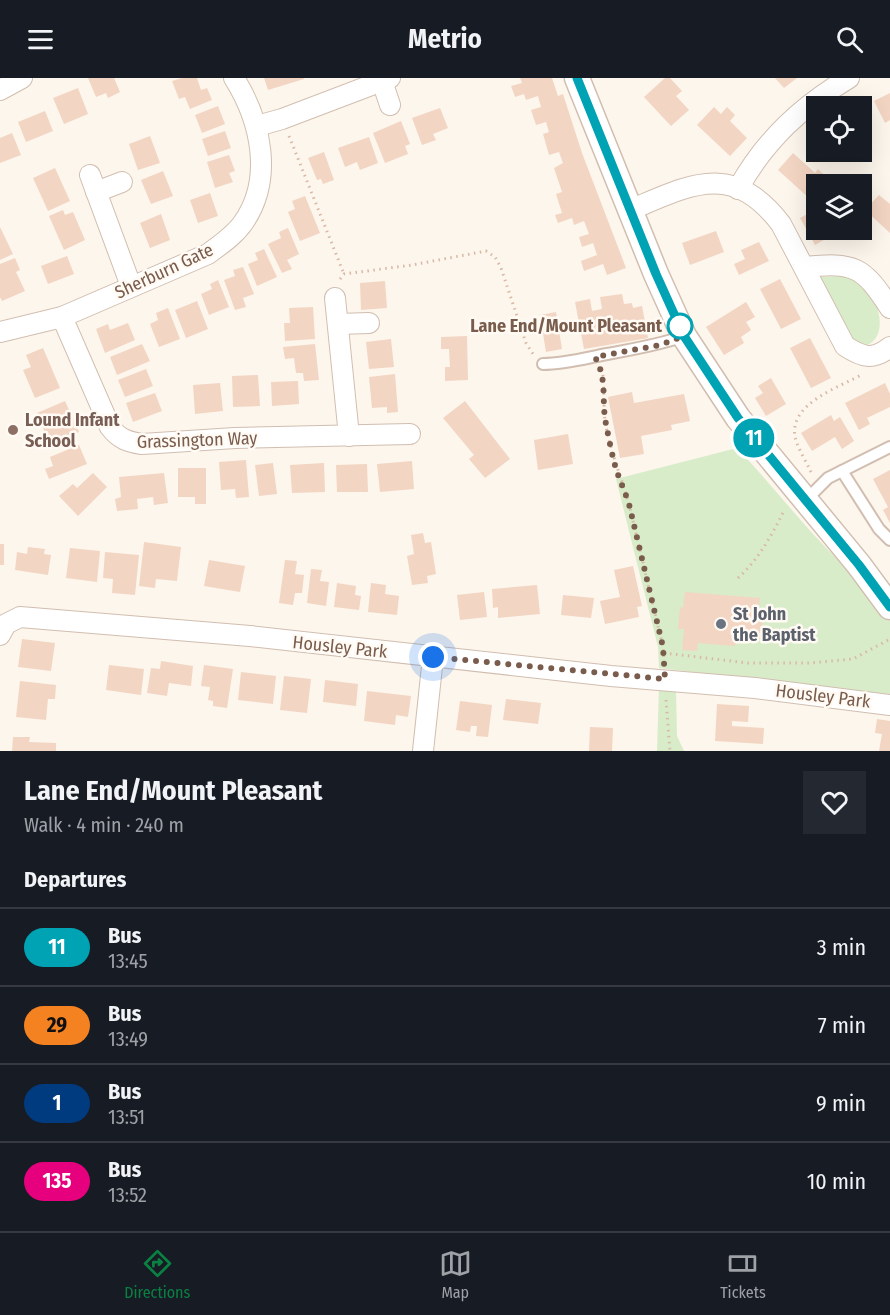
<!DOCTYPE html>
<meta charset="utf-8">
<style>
body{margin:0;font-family:"Fira Sans Condensed",sans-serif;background:#242831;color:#f1f3f6;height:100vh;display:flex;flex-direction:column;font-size:22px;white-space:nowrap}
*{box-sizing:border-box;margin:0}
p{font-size:20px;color:#9ea1a6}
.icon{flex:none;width:33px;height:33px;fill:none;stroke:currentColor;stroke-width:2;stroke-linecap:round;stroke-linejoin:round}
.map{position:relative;height:673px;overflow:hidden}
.details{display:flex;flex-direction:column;background:#171b24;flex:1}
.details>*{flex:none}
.badge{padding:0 12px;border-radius:20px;font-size:21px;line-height:39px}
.buttons{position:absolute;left:806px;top:18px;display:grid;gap:12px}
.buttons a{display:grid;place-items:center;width:66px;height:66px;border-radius:0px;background:#171b24;box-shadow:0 6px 24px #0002;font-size:30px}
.you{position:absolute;width:30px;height:30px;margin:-15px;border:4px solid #fff;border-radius:50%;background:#1a73e8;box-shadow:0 0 0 9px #1a73e833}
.map>.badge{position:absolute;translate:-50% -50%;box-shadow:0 0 0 3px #fff}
h2{padding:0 24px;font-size:22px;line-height:54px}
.round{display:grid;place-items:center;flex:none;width:63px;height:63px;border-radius:0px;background:#242831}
.summary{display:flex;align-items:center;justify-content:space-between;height:102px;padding:0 24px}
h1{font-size:28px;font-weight:700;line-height:45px}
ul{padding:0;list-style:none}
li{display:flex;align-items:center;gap:18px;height:78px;padding:0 24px;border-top:2px solid #363941}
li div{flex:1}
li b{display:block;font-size:22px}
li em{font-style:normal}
li .badge{min-width:66px;font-weight:700;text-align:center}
header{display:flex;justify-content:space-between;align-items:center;height:78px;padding:0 24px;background:#171b24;font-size:27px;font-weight:700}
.tab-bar{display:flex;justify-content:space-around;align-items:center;height:84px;border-top:2px solid #363941;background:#171b24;font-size:16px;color:#9ea1a6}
.tab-bar a{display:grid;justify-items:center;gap:3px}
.tab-bar .on{color:#0b8043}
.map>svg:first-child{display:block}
.green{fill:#d8ecc9}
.building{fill:#f3d5c3}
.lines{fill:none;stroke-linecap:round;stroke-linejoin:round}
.service-casing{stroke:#d1beb0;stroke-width:14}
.minor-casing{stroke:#d1beb0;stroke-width:22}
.tertiary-casing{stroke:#d1beb0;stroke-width:27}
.path{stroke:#d9b8a5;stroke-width:3;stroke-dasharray:1.5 4.5;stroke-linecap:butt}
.service{stroke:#fff;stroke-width:10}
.minor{stroke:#fff;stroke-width:20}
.tertiary{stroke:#fff;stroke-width:24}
.line-casing{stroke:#fff;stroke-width:14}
.line{stroke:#00a3b4;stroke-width:9}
.walk{stroke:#7a5c4d;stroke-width:6;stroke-dasharray:0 10.8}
.stop-dot{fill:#fff;stroke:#00a3b4;stroke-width:3}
.education-dot{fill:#8d6e63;stroke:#fffaf3;stroke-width:2}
.worship-dot{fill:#6b7280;stroke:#fffaf3;stroke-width:2}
.labels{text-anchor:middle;stroke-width:5;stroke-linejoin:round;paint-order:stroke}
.street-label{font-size:18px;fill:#7a5c4d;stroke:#fffaf3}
.stop-label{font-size:18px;font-weight:bold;fill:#7a5c4d;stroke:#fffaf3;text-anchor:end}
.education-label{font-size:18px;font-weight:bold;fill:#785e54;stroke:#fffaf3;text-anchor:start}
.worship-label{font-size:18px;font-weight:bold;fill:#5b616d;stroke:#fffaf3;text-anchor:start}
</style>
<header><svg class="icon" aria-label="menu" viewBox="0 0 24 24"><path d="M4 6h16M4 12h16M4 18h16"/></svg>Metrio<svg class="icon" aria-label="search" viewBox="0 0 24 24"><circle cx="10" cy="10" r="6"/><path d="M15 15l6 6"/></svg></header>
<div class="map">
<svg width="890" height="673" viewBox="0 0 890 673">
<rect width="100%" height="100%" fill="#fdf6ec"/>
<g class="green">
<path d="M819 199C832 199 848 196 860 204 880 220 890 260 865 268L850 260Z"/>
<path d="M737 370C771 406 801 445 836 480 855 501 877 517 890 543V618L659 590 658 569 616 401Z"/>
<polygon points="659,608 676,611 677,658 684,673 657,673"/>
</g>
<g class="building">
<polygon points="88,0 114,0 120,14 108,20 106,15 96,19"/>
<polygon points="182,0 197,0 201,12 207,10 212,22 190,31 185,19 179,21 172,3"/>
<polygon points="264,0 304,0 304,1 268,12"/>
<polygon points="520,0 552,0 558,18 563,16 582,75 626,190 607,197 603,186 584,193 581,183 597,177 593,165 582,169 579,159 589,156 584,143 574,147 572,140 558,145 555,137 562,135 556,116 562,114 554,90 563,85 559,74 549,77 543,56 549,54 546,44 536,47 531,32 541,29 538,18 526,22 524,16 515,19 511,8 522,5"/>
<polygon points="665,0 670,0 682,13 676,18 689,32 671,48 644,19"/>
<polygon points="775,0 797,0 784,10"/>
<polygon points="78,10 88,36 64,46 53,20"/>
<polygon points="890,15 890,42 885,45 874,23"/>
<polygon points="218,28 225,46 202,55 195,37"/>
<polygon points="714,29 721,36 727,29 735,37 730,43 747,60 730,78 697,47"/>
<polygon points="440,30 448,50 433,56 436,62 422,67 412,40"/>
<polygon points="45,33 53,53 26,64 18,44"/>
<polygon points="861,33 870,46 863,51 868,58 861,63"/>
<polygon points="401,43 410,66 405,68 408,76 385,85 373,55"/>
<polygon points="225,53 231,70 208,78 202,61"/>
<polygon points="12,55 21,77 0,85 0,60"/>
<polygon points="150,58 160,85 138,92 129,66"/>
<polygon points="369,59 378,85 360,92 357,84 345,89 338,70"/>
<polygon points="324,74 334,102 323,106 321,101 317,102 308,80"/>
<polygon points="793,75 815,95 818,91 828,101 823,106 816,106 816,114 810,121 778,92"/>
<polygon points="229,77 235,93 229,95 233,104 215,110 207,84"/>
<polygon points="55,90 70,123 48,133 33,100"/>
<polygon points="163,93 173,118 151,126 141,102"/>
<polygon points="210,115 218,138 198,145 190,122"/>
<polygon points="879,117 890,126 890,155 865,132"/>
<polygon points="305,118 320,155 300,163 288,134 295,131 292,123"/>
<polygon points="816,131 816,152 834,152 836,155 815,167 800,140"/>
<polygon points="63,132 65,137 73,134 85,162 64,172 49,138"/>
<polygon points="161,136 170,162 150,170 140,145"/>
<polygon points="0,149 13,176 0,182"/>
<polygon points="288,150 299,176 287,182 292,191 282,195 268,166 281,160 279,154"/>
<polygon points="716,153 724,174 690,187 682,165"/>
<polygon points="759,164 769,183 739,197 734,186 745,181 741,172"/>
<polygon points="264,171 277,199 257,208 248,186 258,182 255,175"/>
<polygon points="67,178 74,196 48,206 41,188"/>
<polygon points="15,180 20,192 16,194 25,213 2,223 0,219 0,186"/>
<polygon points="243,189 254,216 243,220 246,229 235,232 224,202 235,198 233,192"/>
<polygon points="780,201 801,241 781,251 760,211"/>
<polygon points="218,202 229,229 209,237 201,216 212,211 210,206"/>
<polygon points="385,203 387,230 361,232 360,205"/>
<polygon points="622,216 624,226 632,225 633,230 642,228 648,260 584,271 575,224 590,221 592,233 602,231 600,219"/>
<polygon points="197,223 208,251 186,260 175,232"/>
<polygon points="746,224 755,239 746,244 751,252 741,259 744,265 724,277 706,249"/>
<polygon points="313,229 315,261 285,263 284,245 290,245 289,230"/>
<polygon points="168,230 180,261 159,269 150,246 158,242 156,235"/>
<polygon points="556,234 562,271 546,274 540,237"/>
<polygon points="128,245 135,262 105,275 96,251 108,246 110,252"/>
<polygon points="467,258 468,302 445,303 445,289 450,289 449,271 441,271 441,259"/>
<polygon points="810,260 831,300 811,310 790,270"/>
<polygon points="391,261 394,289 369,291 366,264"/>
<polygon points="142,266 150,283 117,297 110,279"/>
<polygon points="315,266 319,302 304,303 303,295 296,295 294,280 285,281 283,269"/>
<polygon points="43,270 60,310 35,320 23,292 31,289 26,277"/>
<polygon points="146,291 153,308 125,319 118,302"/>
<polygon points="395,296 398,334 387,335 387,329 372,330 369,299"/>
<polygon points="258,297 260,328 233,329 232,298"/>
<polygon points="771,300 786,326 766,338 755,320 763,315 758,308"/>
<polygon points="298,303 299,326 272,328 271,304"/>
<polygon points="220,305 223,333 195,336 193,307"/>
<polygon points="885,305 890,316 890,329 867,340 870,346 859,352 845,325"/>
<polygon points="632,314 634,325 684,316 690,343 671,347 672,352 641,358 644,376 620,380 608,319"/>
<polygon points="155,315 162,333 133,344 126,325"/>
<polygon points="65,323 79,354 50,367 37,335"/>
<polygon points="465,323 510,381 485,400 469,381 474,377 443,340"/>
<polygon points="831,337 834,343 840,339 854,363 842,371 835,359 812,373 801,355"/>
<polygon points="568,356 573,386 538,392 534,362"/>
<polygon points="79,367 87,386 49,401 45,391 53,388 50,379"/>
<polygon points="246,382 249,419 236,420 235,411 221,412 219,384"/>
<polygon points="412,383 414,411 380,414 377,386"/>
<polygon points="273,385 277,416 259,418 255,387"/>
<polygon points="324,385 325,414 292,415 290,387"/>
<polygon points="367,386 368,414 337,414 336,387"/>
<polygon points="178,390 206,390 206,426 195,426 195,419 178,419"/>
<polygon points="890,392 890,445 883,432 888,429 873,401"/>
<polygon points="93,395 107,409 78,438 59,418 73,406 77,410"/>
<polygon points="164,395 168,425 154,427 153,419 137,421 138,431 117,433 115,421 121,419 119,399"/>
<polygon points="423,455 425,465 431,464 436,496 427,498 428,505 412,507 407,478 414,476 411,457"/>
<polygon points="144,464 181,469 177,503 156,501 155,510 139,508"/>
<rect x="0" y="466" width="4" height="21"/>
<polygon points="28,469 45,471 44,476 51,477 48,497 15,492 17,474 27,476"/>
<polygon points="70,470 100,473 97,504 66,500"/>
<polygon points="105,474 139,477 135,517 112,515 113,501 103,500"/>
<polygon points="209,482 245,488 240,514 204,508"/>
<polygon points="285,482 297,483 295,496 304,497 302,515 295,515 293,527 279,525"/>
<polygon points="633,488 642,528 637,529 639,539 605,546 600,523 620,519 614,492"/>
<polygon points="311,491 322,492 320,503 329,504 326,528 307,525"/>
<polygon points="337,505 356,508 355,517 361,518 359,532 334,529"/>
<polygon points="371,505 386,507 385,516 399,518 397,537 368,534"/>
<polygon points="537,507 540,536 498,540 498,529 493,530 492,511"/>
<polygon points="484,514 487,539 460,542 457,517"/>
<polygon points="685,514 760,520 758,540 763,541 761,561 736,559 735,568 698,565 697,573 682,572 684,551 678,551 680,529 683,530"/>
<polygon points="563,517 594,520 591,540 561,537"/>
<polygon points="22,561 55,565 51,593 18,589"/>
<polygon points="161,583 193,588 191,608 169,605 167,618 147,615 151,590 160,591"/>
<polygon points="109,587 144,591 141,617 106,612"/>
<polygon points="204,587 233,591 227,630 213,628 213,623 208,622 210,609 201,608"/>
<polygon points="241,594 276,598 273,626 238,622"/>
<polygon points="284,598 311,601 307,635 280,632"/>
<polygon points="325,602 358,606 356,628 323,624"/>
<polygon points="20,603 56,607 55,621 48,621 46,642 16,639"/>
<polygon points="367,613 411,618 408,639 396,637 395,647 364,643"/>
<polygon points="506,621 541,625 538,646 503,642"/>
<polygon points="460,623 492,627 488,659 476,658 477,648 471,648 470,654 456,652"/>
<polygon points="717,626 749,628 748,644 732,643 732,648 764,650 763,666 715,663"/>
<polygon points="877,641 890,643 890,673 879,673 882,656 875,655"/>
<polygon points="590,649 613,650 612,673 589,673"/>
<polygon points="13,659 30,659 29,664 56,665 56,673 12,673"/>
</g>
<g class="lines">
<g class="service-casing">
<g id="service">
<path d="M543 286C565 286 586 280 607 276 634 271 659 267 684 258"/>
<polyline points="842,393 879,451 890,462"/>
<polyline points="806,422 828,400 890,369"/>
</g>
</g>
<g class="minor-casing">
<g id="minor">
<polyline points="382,3 390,27"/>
<polyline points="0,12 22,0"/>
<polyline points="257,48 282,41 390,0"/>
<polyline points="90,97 131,208"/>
<path d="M738 111C765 62 802 28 849 0"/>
<polyline points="96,114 122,104"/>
<path d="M630 132C690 107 732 82 781 146L845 268C862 279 873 283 890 269"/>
<path d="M805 189C854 184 863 188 890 230"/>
<polyline points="335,220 349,358"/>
<path d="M62 239 110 349C119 361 128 364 142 366L235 360 410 356"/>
<polyline points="338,246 369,245"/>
<path d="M0 254 62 239 208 176C220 167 234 158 243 145 274 101 261 43 234 0"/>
<polyline points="0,557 6,546 20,539 250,558 611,598 755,610 890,627"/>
<polyline points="423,673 433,579"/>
</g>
</g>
<g class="tertiary-casing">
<polyline id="tertiary" points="577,0 656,196 684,258 738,340 859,487 890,529"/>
</g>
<g class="path">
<polyline points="289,58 344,196"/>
<polyline points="340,201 344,196 412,187 486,173 495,179 501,190 526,265 533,276"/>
<path d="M602 291C605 308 603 326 605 343 610 373 621 398 629 426L663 569 664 585"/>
<path d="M811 394C806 383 798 371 795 359 789 325 840 309 863 296"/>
<path d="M738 500C760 480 772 456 785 431"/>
<polyline points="664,575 748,585 810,585 853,581 890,561"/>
<polyline points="666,622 670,673"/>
</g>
<use href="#service" class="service"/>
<use href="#minor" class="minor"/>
<use href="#tertiary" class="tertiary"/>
</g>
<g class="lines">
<g class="line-casing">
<polyline id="line" points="577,0 656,196 684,258 738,340 859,487 890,529"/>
</g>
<use href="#line" class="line"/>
<path class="walk" d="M433 579 665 601 663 569 629 426C625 414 620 403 616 391 612 377 609 361 606 346 601 321 608 303 595 279L660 267 684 258 680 248"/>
</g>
<circle class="stop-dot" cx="680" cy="248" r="12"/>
<circle class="education-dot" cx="13" cy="352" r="6"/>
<circle class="worship-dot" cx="721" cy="546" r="6"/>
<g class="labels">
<g class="street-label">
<text transform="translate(164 193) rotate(-25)" y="6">Sherburn Gate</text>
<text transform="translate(197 362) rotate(-2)" y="6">Grassington Way</text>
<text transform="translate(340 569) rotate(6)" y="6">Housley Park</text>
<text transform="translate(823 618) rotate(7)" y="6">Housley Park</text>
</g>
<g class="stop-label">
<text x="662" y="254">Lane End/Mount Pleasant</text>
</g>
<g class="education-label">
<text x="25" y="348">Lound Infant<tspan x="25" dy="21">School</tspan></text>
</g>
<g class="worship-label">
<text x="733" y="542">St John<tspan x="733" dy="21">the Baptist</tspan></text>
</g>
</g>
</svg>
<div class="buttons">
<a><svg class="icon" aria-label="locate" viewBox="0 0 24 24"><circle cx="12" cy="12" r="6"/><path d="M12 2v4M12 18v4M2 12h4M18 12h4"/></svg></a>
<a><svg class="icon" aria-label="layers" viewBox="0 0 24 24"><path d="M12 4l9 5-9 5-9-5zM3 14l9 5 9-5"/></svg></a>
</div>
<div class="you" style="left:433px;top:579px"></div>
<b class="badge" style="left:754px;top:360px;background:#00a3b4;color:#fff">11</b>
</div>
<section class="details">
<div class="summary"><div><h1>Lane End/Mount Pleasant</h1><p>Walk · 4 min · 240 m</p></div><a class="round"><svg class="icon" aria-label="heart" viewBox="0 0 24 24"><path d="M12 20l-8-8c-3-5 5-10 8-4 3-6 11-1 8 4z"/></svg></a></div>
<h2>Departures</h2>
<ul>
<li><span class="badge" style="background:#00a3b4;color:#fff">11</span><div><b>Bus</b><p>13:45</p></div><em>3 min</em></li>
<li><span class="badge" style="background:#f58220;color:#111">29</span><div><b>Bus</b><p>13:49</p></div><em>7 min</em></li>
<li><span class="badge" style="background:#003b80;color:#fff">1</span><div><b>Bus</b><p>13:51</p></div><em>9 min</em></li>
<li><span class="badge" style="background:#e6007e;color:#fff">135</span><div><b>Bus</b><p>13:52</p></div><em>10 min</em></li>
</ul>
</section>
<nav class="tab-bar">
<a class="on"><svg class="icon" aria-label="directions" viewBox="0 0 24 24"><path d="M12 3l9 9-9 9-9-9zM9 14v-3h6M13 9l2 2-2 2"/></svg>Directions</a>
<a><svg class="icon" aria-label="map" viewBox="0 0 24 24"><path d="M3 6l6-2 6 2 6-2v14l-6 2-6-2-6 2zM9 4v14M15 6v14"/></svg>Map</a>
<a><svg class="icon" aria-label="tickets" viewBox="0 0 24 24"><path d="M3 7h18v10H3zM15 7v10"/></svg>Tickets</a>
</nav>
